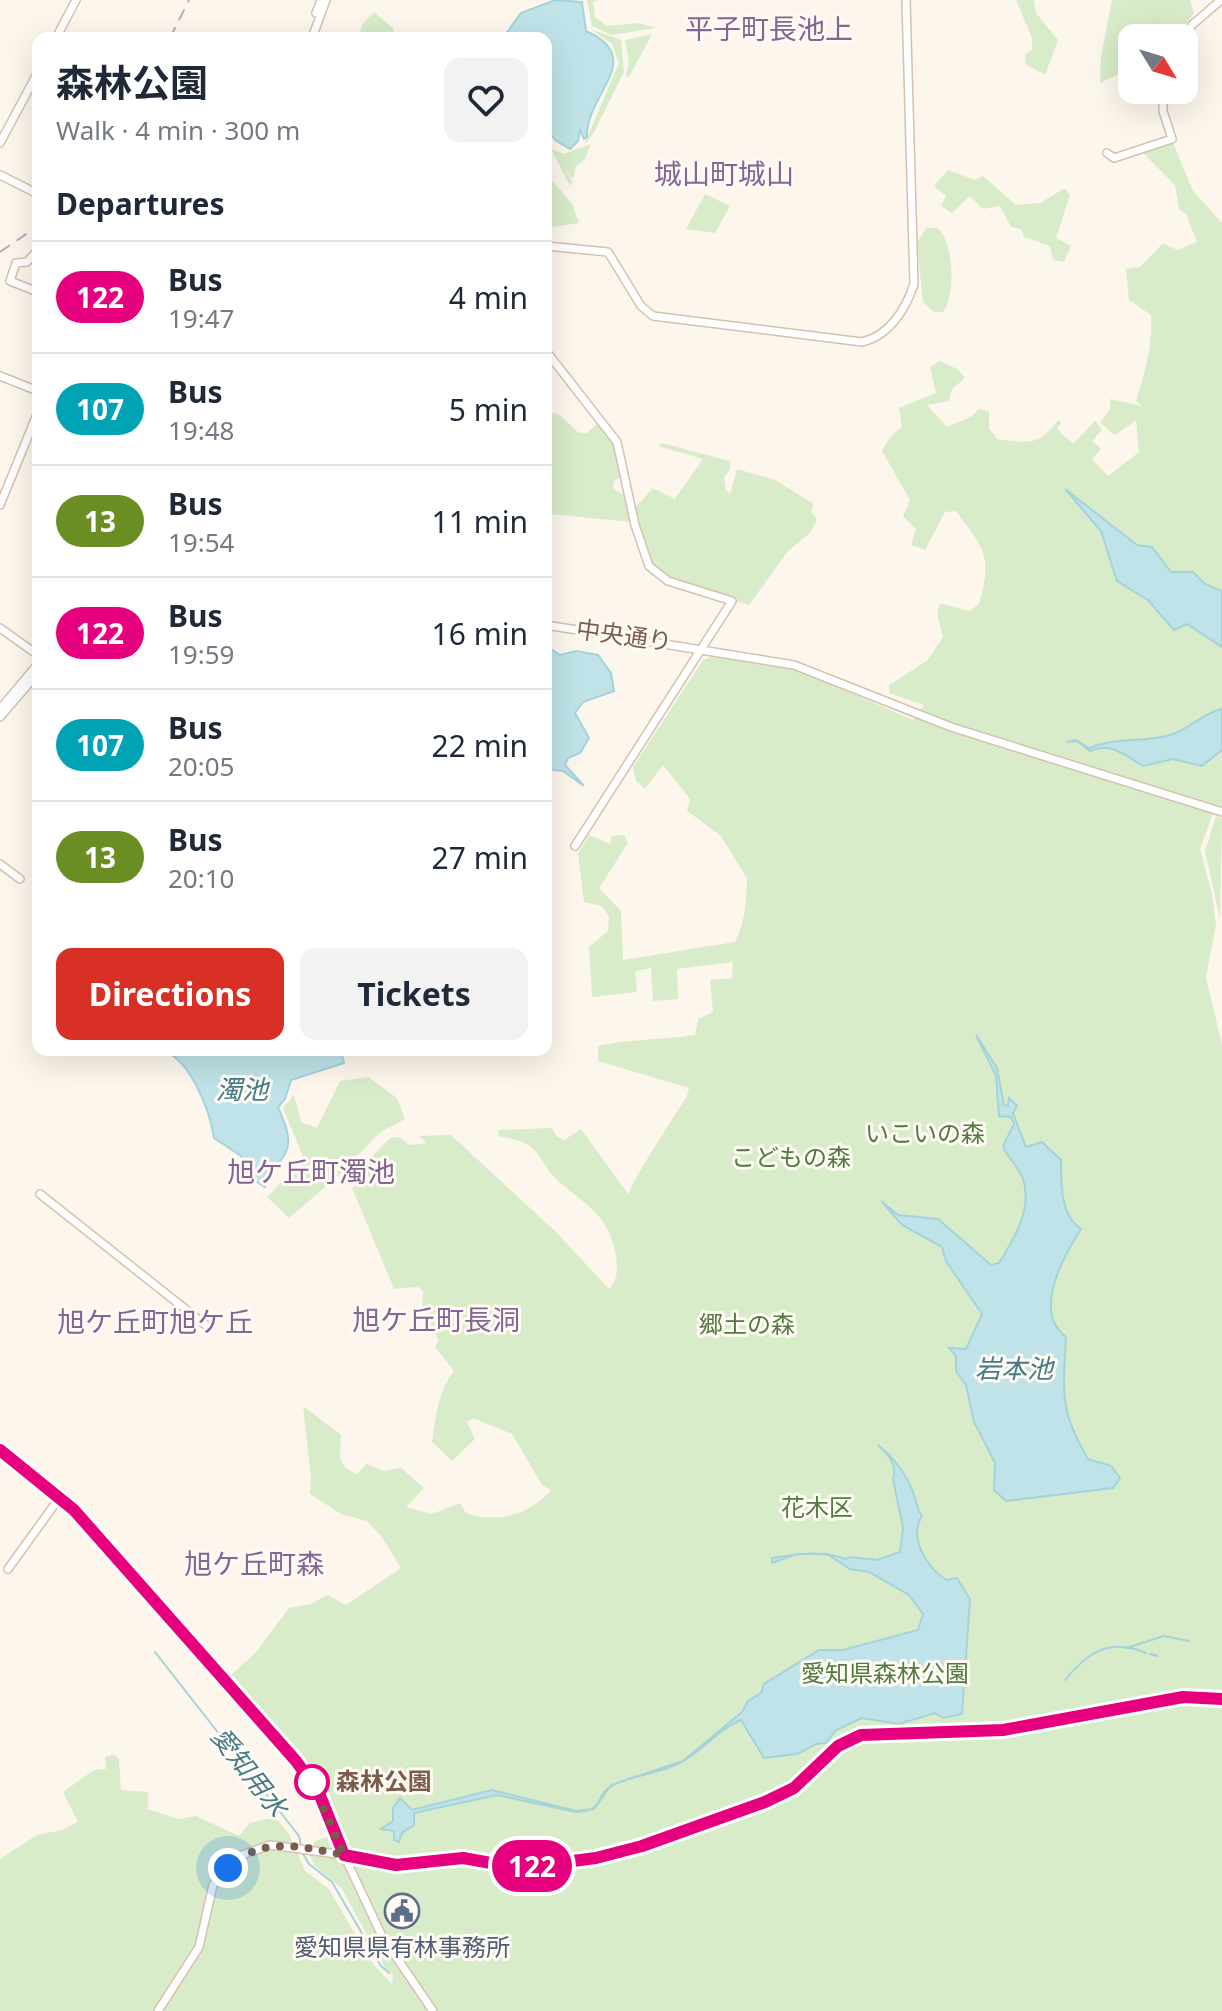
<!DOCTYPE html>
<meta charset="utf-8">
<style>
body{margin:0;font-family:"Noto Sans","Noto Sans JP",sans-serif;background:#f2f2f3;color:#1f2937;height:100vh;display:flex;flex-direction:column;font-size:30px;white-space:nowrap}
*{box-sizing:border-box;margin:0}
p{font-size:26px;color:#747a83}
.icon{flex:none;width:44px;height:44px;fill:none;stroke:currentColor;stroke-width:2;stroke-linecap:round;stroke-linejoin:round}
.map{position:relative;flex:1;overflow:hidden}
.panel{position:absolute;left:32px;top:32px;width:520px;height:1024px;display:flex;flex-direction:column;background:#fff;border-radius:16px;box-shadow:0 8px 32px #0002}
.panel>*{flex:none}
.badge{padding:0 16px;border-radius:26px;font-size:28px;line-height:52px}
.needle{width:52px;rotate:128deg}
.controls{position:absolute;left:1118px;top:24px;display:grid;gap:16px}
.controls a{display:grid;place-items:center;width:80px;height:80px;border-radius:16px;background:#fff;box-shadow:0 8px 32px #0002;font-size:40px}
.you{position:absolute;width:40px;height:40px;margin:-20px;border:6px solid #fff;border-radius:50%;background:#1a73e8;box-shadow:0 0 0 12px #1a73e833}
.map>.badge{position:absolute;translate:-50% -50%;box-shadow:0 0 0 4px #fff}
h2{padding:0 24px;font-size:30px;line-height:72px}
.round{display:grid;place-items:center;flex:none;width:84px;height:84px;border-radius:16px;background:#f2f2f3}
.head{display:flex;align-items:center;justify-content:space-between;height:136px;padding:0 24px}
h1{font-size:38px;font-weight:700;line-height:60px}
.action{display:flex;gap:16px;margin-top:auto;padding:16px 24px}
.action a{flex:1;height:92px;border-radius:16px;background:#d93025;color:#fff;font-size:32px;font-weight:700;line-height:92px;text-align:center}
.action a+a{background:#f2f2f3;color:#1f2937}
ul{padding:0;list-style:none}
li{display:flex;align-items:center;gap:24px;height:112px;padding:0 24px;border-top:2px solid #e0e1e3}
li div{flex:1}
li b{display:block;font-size:30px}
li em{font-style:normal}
li .badge{min-width:88px;font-weight:700;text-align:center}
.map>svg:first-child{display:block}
.green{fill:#d8ecc9}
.water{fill:#bfe3e8;stroke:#a5d3da;stroke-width:2}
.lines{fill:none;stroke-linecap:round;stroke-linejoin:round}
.stream{stroke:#a5d3da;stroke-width:2}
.secondary-casing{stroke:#d6c0b0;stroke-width:10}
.primary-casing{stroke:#dad1cd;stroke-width:11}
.secondary{stroke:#fff;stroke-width:7}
.primary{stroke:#fbd9a5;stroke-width:8}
.rail{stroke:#b9a8c9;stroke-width:2;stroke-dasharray:12 8;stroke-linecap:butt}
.line-casing{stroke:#fff;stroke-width:18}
.line{stroke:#e6007e;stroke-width:12}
.walk{stroke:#7a5c4d;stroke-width:8;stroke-dasharray:0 14.4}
.stop-dot{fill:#fff;stroke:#e6007e;stroke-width:4}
.labels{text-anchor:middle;stroke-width:6;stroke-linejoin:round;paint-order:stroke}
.street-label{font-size:24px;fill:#7a5c4d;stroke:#fffaf3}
.park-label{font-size:24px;fill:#537a41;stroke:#fffaf3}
.stop-label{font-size:24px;font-weight:bold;fill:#7a5c4d;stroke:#fffaf3;text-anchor:start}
.service-label{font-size:24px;fill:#4e5e75;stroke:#fffaf3}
.water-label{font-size:26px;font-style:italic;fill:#437c86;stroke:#fffaf3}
.quarter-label{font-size:28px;fill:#846695;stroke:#fffaf3}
</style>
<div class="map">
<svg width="1222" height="2011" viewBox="0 0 1222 2011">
<rect width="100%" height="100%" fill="#fdf6ec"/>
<g class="green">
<polygon points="587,0 599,0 593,2 595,17 607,26 639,23 656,28 612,35 592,26"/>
<polygon points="1016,0 1034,0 1036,13 1058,40 1045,75 1025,64 1026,54 1032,50 1032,38"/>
<polygon points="1112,0 1190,0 1194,13 1176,38 1132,38 1132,68 1100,83 1101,57"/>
<polygon points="374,12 394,29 392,38 358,38 363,23"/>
<polygon points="590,29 621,40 624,72 593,134 584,145 619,63 612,44"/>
<polygon points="652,34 629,77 626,76 629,62 625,40"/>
<path d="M1169 142 1173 143 1193 191 1222 223V807L1216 805 1200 849 1212 894 1216 925 1206 977 1222 1045V2011H0V1859L37 1835 62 1830 78 1822 63 1792 94 1770 106 1769 105 1757 114 1755 119 1759 121 1790 148 1792V1809L179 1819 196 1816 239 1836 250 1823 275 1817 289 1834 305 1871 328 1888 373 1964 392 1984 393 1976 385 1968 342 1889 315 1866 310 1856 314 1842 330 1835V1839L342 1838 322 1791 226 1680 256 1652 289 1608 311 1604 327 1595 346 1605 401 1568 382 1537 367 1521 341 1514 310 1494 311 1478 303 1406 341 1435C340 1454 336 1466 357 1474L366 1464 384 1471 401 1468 424 1488 406 1507 432 1514 460 1503 466 1513C496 1524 530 1515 551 1490L542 1485 512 1434 473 1418 467 1422 475 1439 452 1461 432 1442C436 1416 438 1392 454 1371L435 1347 439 1341 422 1309 423 1291 418 1287 394 1289 352 1188 363 1182 354 1175 390 1138 399 1137 409 1145 427 1143 419 1136 451 1135 556 1232 609 1289C618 1280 618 1267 616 1255 608 1213 585 1205 556 1179 546 1170 540 1153 529 1145 520 1140 508 1138 499 1136L498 1130 552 1128 557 1137 564 1140 581 1129 628 1194C645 1159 666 1130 687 1096L689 1088 598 1061V1046C630 1039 662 1040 695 1035L698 1019 713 1012 710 980 732 978 733 962 677 969 678 999 653 1001 651 968 635 971 637 992 592 997 589 947 608 931 609 917 602 906 584 902 578 854 589 835 610 844 612 836 624 835 628 843 599 888 621 911 623 960 735 942C746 920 746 901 747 878L720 835 687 811 690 799 663 765 645 789 636 781 633 767 703 660 714 656 791 667 913 720 924 705 889 693V685L928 660 943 637 937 613 940 603 969 611 979 604C993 556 984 549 956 511L945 512 925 550 911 545 916 529 903 516 910 500 882 451 890 437 902 427 899 408 936 393 930 367 940 361 957 369 965 378 952 389 949 401 927 405 947 427 971 417 979 409 989 411V428L997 439C1029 443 1038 447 1059 419L1061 423 1057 429 1073 444 1095 421 1102 430 1092 441 1101 449 1092 459 1108 476 1139 452 1136 421 1114 435 1100 422 1110 410V399L1142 406 1136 401C1145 371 1153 347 1151 315L1129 300 1126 269 1140 267 1163 243 1177 250 1197 242 1186 214 1179 209 1175 185 1143 153Z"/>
<polygon points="591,144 585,159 576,166 573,179 564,167 573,182 570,186 551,149 564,154"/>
<polygon points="948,170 975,180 983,176 1016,205 1040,203 1065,188 1070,195 1056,238 1071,246 1064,262 1053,260 1050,246 1024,237 1021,229 1011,227 1000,206 983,209 970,196 952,213 941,206 946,196 934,186"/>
<polygon points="546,173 572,204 579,223 546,228"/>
<polygon points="705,194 730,206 715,233 686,229"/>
<path d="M926 228H937C954 240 956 295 943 312H934L923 302 917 243Z"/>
<polygon points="546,411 558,414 579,433 587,433 598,423 615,443 621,477 614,481 613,489 625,495 631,522 550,514 546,517"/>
<polygon points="662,443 730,461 730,469 724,478 726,490 730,494 737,469 775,480 814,504 811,511 817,519 810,533 788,551 749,605 668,581 651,565 645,554 634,509 653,488 675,499 703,459 658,446"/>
<polygon points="1216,816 1222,818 1220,919 1205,851"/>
<polygon points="368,1077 397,1098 405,1119 379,1133 339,1175 289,1218 267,1197 304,1159 283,1108 294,1095 301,1122 317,1128 340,1081"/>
</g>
<g class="water">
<path d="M555 0 582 2 586 31C648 59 585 94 587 137L584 139 580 130 578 141 570 149 555 140 546 128V38H503L521 13Z"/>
<polygon points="1065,489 1137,545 1152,547 1171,572 1193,572 1205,584 1222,591 1222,647 1187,624 1174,630 1148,600 1117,581 1101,531"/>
<polygon points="546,646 560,655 576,651 598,655 611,673 614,691 583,702 575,713 589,738 580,753 568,758 565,765 584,786 563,771 546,769"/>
<path d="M1222 709V750L1202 766 1173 759 1143 766C1124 755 1112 742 1090 751L1077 741 1067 742 1076 740 1089 748C1115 737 1141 743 1170 735 1190 729 1202 713 1222 709Z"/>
<path d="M976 1035 997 1068 1004 1105 1008 1106 1009 1098 1017 1106 1013 1113 1026 1147 1042 1142 1061 1160C1061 1183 1060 1215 1081 1229 1063 1257 1032 1311 1066 1337 1063 1392 1059 1410 1088 1459L1111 1466 1120 1478 1113 1488 1006 1501 994 1490 995 1463 974 1422 966 1385 956 1371V1356L949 1348 966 1349 982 1314 946 1261 942 1247 902 1225 881 1201 898 1215 938 1219 991 1265 999 1263C1014 1239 1033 1208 1023 1179 1019 1167 1007 1158 1003 1146L1014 1124 1011 1117 999 1116 996 1076Z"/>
<path d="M159 1050H377L342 1055 344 1063 291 1080 285 1099 278 1107C292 1140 295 1150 266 1175L265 1187 249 1177 241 1156 214 1138C210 1111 189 1054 159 1050Z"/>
<path d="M878 1445C894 1457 909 1478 915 1498 918 1506 916 1509 922 1516 908 1538 927 1567 946 1580L957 1578 970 1599 962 1714 943 1718 935 1713 899 1724 862 1718 836 1730 826 1743 816 1744 797 1754 764 1758 741 1720C719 1729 705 1748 685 1760 664 1773 636 1774 613 1785 594 1795 606 1811 576 1812L497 1795 414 1813V1825L402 1833 399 1842 394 1840V1831L381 1829 393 1821V1808L400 1798 412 1810 492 1790 576 1811 594 1809 611 1785 683 1761 742 1712 748 1701 761 1693 764 1684 819 1650H843L918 1630 923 1614 909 1595 869 1572 850 1569 827 1554H797L772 1563V1558C800 1553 820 1551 846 1559L850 1557 877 1560 900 1552 903 1528 893 1479C898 1464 888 1455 878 1445Z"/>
</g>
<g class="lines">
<g class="stream">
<polyline points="1126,1648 1164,1636 1189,1641"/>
<polyline points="155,1652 299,1836 301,1846"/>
<polyline points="1150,1654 1158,1656"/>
<path d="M1065 1680C1087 1653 1110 1637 1146 1653"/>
<polyline points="302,1852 309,1864 332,1882 381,1966 389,1973"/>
</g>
<g class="secondary-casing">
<g id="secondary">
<polyline points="316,13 321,0"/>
<polyline points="56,38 76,0"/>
<polyline points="312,38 326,0"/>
<polyline points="1184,38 1192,25 1221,0"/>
<polyline points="0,143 38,72"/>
<polyline points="1107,153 1114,158 1172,139 1163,111 1163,90"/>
<polyline points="0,175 38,194"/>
<path d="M546 246 608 252 641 306 653 316 862 342C889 336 906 309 914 284L906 0"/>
<polyline points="38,250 27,262 16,263 10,281 38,292"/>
<polyline points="546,351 617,442 635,525 649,566 668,581 732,601 575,846"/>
<polyline points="0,376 38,391"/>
<polyline points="0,505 38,412"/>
<polyline points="546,625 794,665 951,727 1222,812"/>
<polyline points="0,628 38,655"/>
<polyline points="0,709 38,664"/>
<polyline points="0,717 38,673"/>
<polyline points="0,864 20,879"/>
<polyline points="40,1194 208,1327"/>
<polyline points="8,1569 60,1497"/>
<polyline points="158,2011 199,1947 213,1885 242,1855 270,1845 344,1855 382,1936 433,2011"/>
</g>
</g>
<g class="primary-casing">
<polyline id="primary" points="0,1450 74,1510 296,1761 319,1793 344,1855 396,1865 463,1858 519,1868 596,1858 642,1846 765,1802 794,1788 838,1746 861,1735 1003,1730 1183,1697 1222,1699"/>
</g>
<use href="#secondary" class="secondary"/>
<use href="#primary" class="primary"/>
<g class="rail">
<polyline points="170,38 189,0"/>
<polyline points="0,252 38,226"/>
</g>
</g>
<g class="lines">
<g class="line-casing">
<polyline id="line" points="0,1450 74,1510 296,1761 319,1793 344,1855 396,1865 463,1858 519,1868 596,1858 642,1846 765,1802 794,1788 838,1746 861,1735 1003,1730 1183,1697 1222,1699"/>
</g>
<use href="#line" class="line"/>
<path class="walk" d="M228 1868C263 1835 301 1847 344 1855L312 1782"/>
</g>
<defs>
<g id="civic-ring" transform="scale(1.8)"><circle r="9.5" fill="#fffaf3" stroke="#5c6f8a" stroke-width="1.5"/><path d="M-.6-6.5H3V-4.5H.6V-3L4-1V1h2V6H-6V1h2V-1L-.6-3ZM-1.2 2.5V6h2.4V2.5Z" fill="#5c6f8a"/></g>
</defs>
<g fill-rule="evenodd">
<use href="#civic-ring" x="402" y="1911"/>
</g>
<circle class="stop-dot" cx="312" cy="1782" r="16"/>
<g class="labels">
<g class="street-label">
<text transform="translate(624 636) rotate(8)" y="8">中央通り</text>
</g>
<g class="park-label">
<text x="925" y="1142">いこいの森</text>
<text x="791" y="1166">こどもの森</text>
<text x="747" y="1333">郷土の森</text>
<text x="817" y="1516">花木区</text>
<text x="885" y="1682">愛知県森林公園</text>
</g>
<g class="stop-label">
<text x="336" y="1790">森林公園</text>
</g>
<g class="service-label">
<text x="402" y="1956">愛知県県有林事務所</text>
</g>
<g class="water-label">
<text x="242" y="1099">濁池</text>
<text x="1014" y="1378">岩本池</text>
<text transform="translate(249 1772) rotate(52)" y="9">愛知用水</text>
</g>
<g class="quarter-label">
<text x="769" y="39">平子町長池上</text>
<text x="724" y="184">城山町城山</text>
<text x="311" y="1182">旭ケ丘町濁池</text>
<text x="436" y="1330">旭ケ丘町長洞</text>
<text x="155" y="1332">旭ケ丘町旭ケ丘</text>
<text x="254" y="1574">旭ケ丘町森</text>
</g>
</g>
</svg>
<div class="controls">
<a><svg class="needle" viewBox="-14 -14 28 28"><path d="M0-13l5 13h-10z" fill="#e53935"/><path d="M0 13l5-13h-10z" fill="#747a83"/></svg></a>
</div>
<div class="you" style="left:228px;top:1868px"></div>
<b class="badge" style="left:532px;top:1866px;background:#e6007e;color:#fff">122</b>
<section class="panel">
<div class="head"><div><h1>森林公園</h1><p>Walk · 4 min · 300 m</p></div><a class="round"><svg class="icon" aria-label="heart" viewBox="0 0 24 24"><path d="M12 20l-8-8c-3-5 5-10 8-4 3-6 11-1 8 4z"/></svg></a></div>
<h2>Departures</h2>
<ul>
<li><span class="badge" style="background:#e6007e;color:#fff">122</span><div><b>Bus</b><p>19:47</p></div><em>4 min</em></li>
<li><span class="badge" style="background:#00a3b4;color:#fff">107</span><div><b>Bus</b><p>19:48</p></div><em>5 min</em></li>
<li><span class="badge" style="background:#6b8e23;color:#fff">13</span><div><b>Bus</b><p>19:54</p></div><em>11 min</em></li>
<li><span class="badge" style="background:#e6007e;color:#fff">122</span><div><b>Bus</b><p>19:59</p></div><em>16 min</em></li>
<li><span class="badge" style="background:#00a3b4;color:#fff">107</span><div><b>Bus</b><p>20:05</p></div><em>22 min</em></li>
<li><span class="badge" style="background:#6b8e23;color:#fff">13</span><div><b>Bus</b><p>20:10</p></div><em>27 min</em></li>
</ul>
<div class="action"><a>Directions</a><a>Tickets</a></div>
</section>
</div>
